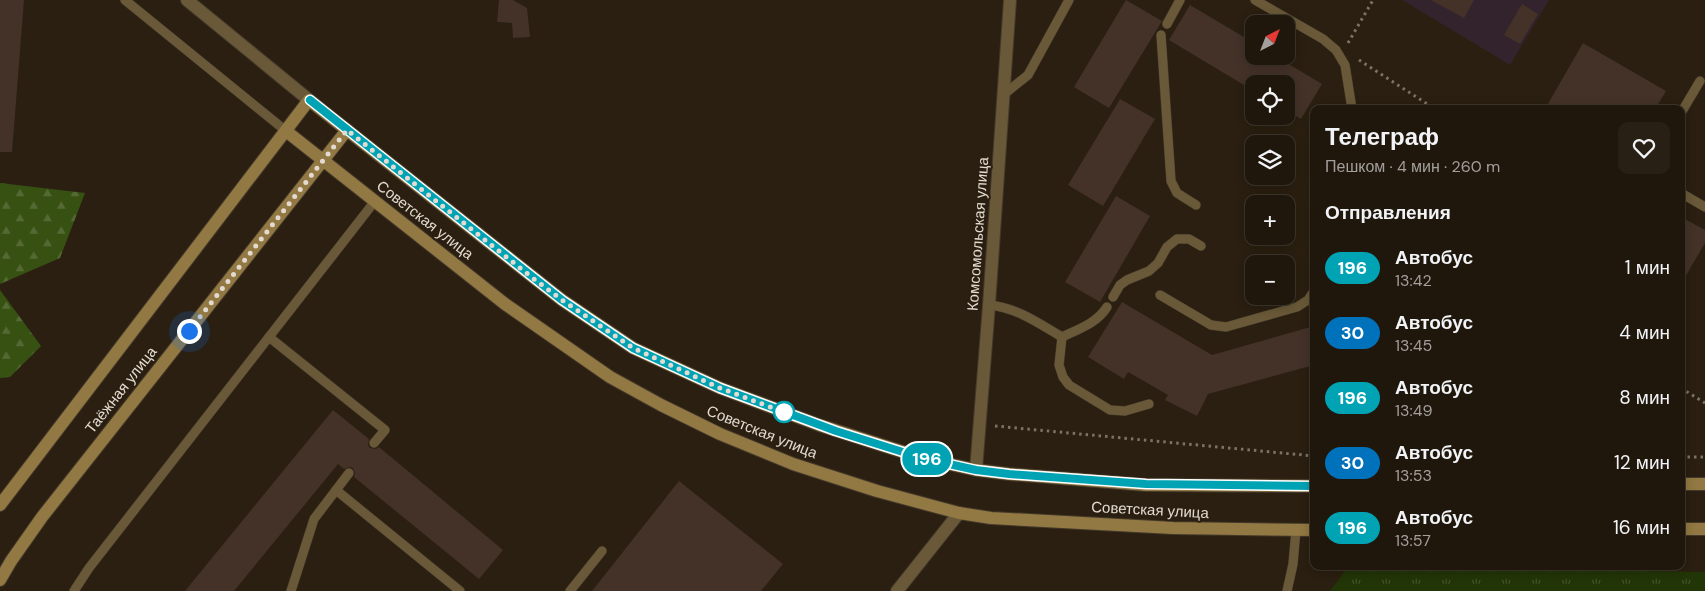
<!DOCTYPE html>
<html lang="ru">
<meta charset="utf-8">
<style>
body{margin:0;font-family:"DM Sans",sans-serif;background:#282015;color:#f1f3f6;height:100vh;display:flex;flex-direction:column;font-size:19px;white-space:nowrap}
*{box-sizing:border-box;margin:0}
p{font-size:16px;color:#a29f9d}
.icon{flex:none;width:28px;height:28px;fill:none;stroke:currentColor;stroke-width:2;stroke-linecap:round;stroke-linejoin:round}
.map{position:relative;flex:1;overflow:hidden}
.drawer{position:absolute;left:1310px;top:105px;width:375px;height:465px;display:flex;flex-direction:column;background:#20170c;border-radius:10px;box-shadow:0 2px 12px #0003,0 0 0 1px #3d362d}
.drawer>*{flex:none}
.badge{padding:0 10px;border-radius:16px;font-size:18px;line-height:32px}
.needle{width:32px;rotate:42deg}
.tools{position:absolute;left:1245px;top:15px;display:grid;gap:10px}
.tools a{display:grid;place-items:center;width:50px;height:50px;border-radius:10px;background:#20170c;box-shadow:0 2px 12px #0003,0 0 0 1px #3d362d;font-size:25px}
.you{position:absolute;width:25px;height:25px;margin:-12px;border:4px solid #fff;border-radius:50%;background:#1a73e8;box-shadow:0 0 0 8px #1a73e833}
.map>.badge{position:absolute;translate:-50% -50%;box-shadow:0 0 0 2px #fff}
h2{padding:0 15px;font-size:19px;line-height:45px}
.round{display:grid;place-items:center;flex:none;width:52px;height:52px;border-radius:10px;background:#282015}
.summary{display:flex;align-items:center;justify-content:space-between;height:85px;padding:0 15px}
h1{font-size:24px;font-weight:700;line-height:38px}
ul{padding:0;list-style:none}
li{display:flex;align-items:center;gap:15px;height:65px;padding:0 15px}
li div{flex:1}
li b{display:block;font-size:19px}
li em{font-style:normal}
li .badge{min-width:55px;font-weight:700;text-align:center}
.map>svg:first-child{display:block}
.education{fill:#33232c}
.grass{fill:url(#grass-tufts)}
.forest{fill:url(#forest-firs)}
.building{fill:#443228}
.lines{fill:none;stroke-linecap:round;stroke-linejoin:round}
.lane-casing{stroke:#44392b;stroke-width:10}
.street-casing{stroke:#44392b;stroke-width:14}
.secondary-casing{stroke:#44392b;stroke-width:14}
.path{stroke:#7c7265;stroke-width:3;stroke-dasharray:2.5 4;stroke-linecap:butt}
.lane{stroke:#695938;stroke-width:9}
.street{stroke:#695938;stroke-width:12}
.secondary{stroke:#927842;stroke-width:12}
.line-casing{stroke:#fff;stroke-width:11}
.line{stroke:#00a3b4;stroke-width:8}
.walk{stroke:#e3dbd1;stroke-width:5;stroke-dasharray:0 9}
.stop-dot{fill:#fff;stroke:#00a3b4;stroke-width:2.5}
.labels{text-anchor:middle;stroke-width:4;stroke-linejoin:round;paint-order:stroke}
.street-label{font-size:15px;fill:#e3dbd1;stroke:#2a1f10}
</style>
<div class="map">
<svg width="1705" height="591" viewBox="0 0 1705 591">
<defs>
<pattern id="grass-tufts" width="24" height="20" patternUnits="userSpaceOnUse" patternTransform="scale(1.25)"><rect width="24" height="20" fill="#223507"/><path d="M3 7l-1-3M5 7V3M7 7l1-3M15 17l-1-3M17 17v-4M19 17l1-3" fill="none" stroke="#42522a"/></pattern>
<pattern id="forest-firs" width="22" height="20" patternUnits="userSpaceOnUse" patternTransform="scale(1.25)"><rect width="22" height="20" fill="#375113"/><path d="M5 1l3.5 6h-7zM16 11l3.5 6h-7z" fill="#546934"/></pattern>
</defs>
<rect width="100%" height="100%" fill="#2a1f10"/>
<polygon class="education" points="1402,0 1549,0 1510,65"/>
<polygon class="grass" points="1349,566 1705,572 1705,591 1330,591"/>
<g class="forest">
<polygon points="0,183 85,193 60,258 0,284"/>
<polygon points="0,290 41,346 10,377 0,378"/>
</g>
<g class="building">
<polygon points="0,0 24,0 12,152 0,152"/>
<polygon points="499,0 513,0 527,8 530,37 513,38 512,23 497,22"/>
<polygon points="1126,0 1162,21 1109,108 1074,87"/>
<polygon points="1431,0 1474,0 1464,18"/>
<polygon points="1522,4 1538,14 1520,44 1504,35"/>
<polygon points="1190,5 1254,43 1254,56 1275,56 1322,84 1301,119 1286,110 1286,84 1254,84 1254,91 1169,40"/>
<polygon points="1583,43 1666,91 1655,109 1545,109"/>
<polygon points="1120,99 1155,119 1103,206 1068,185"/>
<polygon points="1116,196 1150,216 1100,302 1065,282"/>
<polygon points="1681,217 1705,230 1705,243 1681,284"/>
<polygon points="1122,302 1212,355 1314,326 1314,365 1208,394 1197,416 1165,400 1168,395 1128,372 1124,379 1088,357"/>
<polygon points="333,410 369,439 368,445 370,448 376,449 379,447 503,550 479,579 354,477 355,473 353,468 349,467 344,469 338,464 234,591 185,591"/>
<polygon points="679,481 783,564 761,591 592,591"/>
</g>
<g class="lines">
<g class="lane-casing">
<g id="lane">
<polyline points="125,0 286,131"/>
<polyline points="1255,0 1323,39 1336,50 1345,65 1352,109"/>
<polyline points="1167,24 1180,0"/>
<polyline points="1161,35 1171,181 1177,193 1196,205"/>
<polyline points="1003,95 1028,75 1069,0"/>
<polyline points="1681,113 1700,81"/>
<polyline points="1681,193 1705,207"/>
<polyline points="1160,295 1211,325 1226,327 1297,307 1308,300 1314,291"/>
<polyline points="1113,297 1120,285 1127,280 1149,271 1158,263 1167,247 1177,239 1189,239 1201,246"/>
<path d="M989 305C1018 308 1038 323 1062 337 1079 329 1097 323 1107 307"/>
<polyline points="269,337 385,430 374,443"/>
<polyline points="1062,337 1059,365 1063,377 1069,385 1110,410 1125,411 1149,404"/>
<polyline points="336,490 460,591"/>
<polyline points="74,591 89,568 375,201"/>
<polyline points="291,591 314,519 349,473"/>
<polyline points="570,591 602,551"/>
<polyline points="1287,591 1293,564 1296,530"/>
</g>
</g>
<g class="street-casing">
<g id="street">
<polyline points="187,0 309,100"/>
<polyline points="976,470 989,305 1010,0"/>
<polyline points="897,591 959,513"/>
</g>
</g>
<g class="secondary-casing">
<g id="secondary">
<polyline points="286,131 505,304 610,377 661,405 720,434 793,464 877,491 959,513 991,518 1173,528 1314,530"/>
<polyline points="1681,484 1705,484"/>
<polyline points="0,505 309,100 562,300 633,348 720,388 819,425 922,458 976,470 1009,474 1146,485 1314,486"/>
<polyline points="1681,529 1705,529"/>
<polyline points="0,580 11,561 42,517 347,130"/>
</g>
</g>
<g class="path">
<polyline points="1348,43 1373,0"/>
<polyline points="1359,60 1435,109"/>
<polyline points="1681,388 1705,403"/>
<polyline points="995,426 1314,456"/>
<polyline points="1681,457 1705,457"/>
</g>
<use href="#lane" class="lane"/>
<use href="#street" class="street"/>
<use href="#secondary" class="secondary"/>
</g>
<g class="lines">
<g class="line-casing">
<polyline id="line" points="310,100 562,300 633,348 720,388 836,431 922,458 976,470 1009,474 1146,484 1314,486"/>
</g>
<use href="#line" class="line"/>
<polyline class="walk" points="189,331 347,130 534,279 562,300 633,348 720,388 786,413 784,412"/>
</g>
<circle class="stop-dot" cx="784" cy="412" r="10"/>
<g class="labels">
<g class="street-label">
<text transform="translate(425 220) rotate(38)" y="5">Советская улица</text>
<text transform="translate(978 234) rotate(-86)" y="5">Комсомольская улица</text>
<text transform="translate(121 390) rotate(-52)" y="5">Таёжная улица</text>
<text transform="translate(762 432) rotate(22)" y="5">Советская улица</text>
<text transform="translate(1150 510) rotate(3)" y="5">Советская улица</text>
</g>
</g>
</svg>
<div class="tools">
<a><svg class="needle" viewBox="-14 -14 28 28"><path d="M0-13l5 13h-10z" fill="#e53935"/><path d="M0 13l5-13h-10z" fill="#a29f9d"/></svg></a>
<a><svg class="icon" aria-label="locate" viewBox="0 0 24 24"><circle cx="12" cy="12" r="6"/><path d="M12 2v4M12 18v4M2 12h4M18 12h4"/></svg></a>
<a><svg class="icon" aria-label="layers" viewBox="0 0 24 24"><path d="M12 4l9 5-9 5-9-5zM3 14l9 5 9-5"/></svg></a>
<a>+</a>
<a>−</a>
</div>
<div class="you" style="left:189px;top:331px"></div>
<b class="badge" style="left:927px;top:459px;background:#00a3b4;color:#fff">196</b>
<section class="drawer">
<div class="summary"><div><h1>Телеграф</h1><p>Пешком · 4 мин · 260 m</p></div><a class="round"><svg class="icon" aria-label="heart" viewBox="0 0 24 24"><path d="M12 20l-8-8c-3-5 5-10 8-4 3-6 11-1 8 4z"/></svg></a></div>
<h2>Отправления</h2>
<ul>
<li><span class="badge" style="background:#00a3b4;color:#fff">196</span><div><b>Автобус</b><p>13:42</p></div><em>1 мин</em></li>
<li><span class="badge" style="background:#0072bc;color:#fff">30</span><div><b>Автобус</b><p>13:45</p></div><em>4 мин</em></li>
<li><span class="badge" style="background:#00a3b4;color:#fff">196</span><div><b>Автобус</b><p>13:49</p></div><em>8 мин</em></li>
<li><span class="badge" style="background:#0072bc;color:#fff">30</span><div><b>Автобус</b><p>13:53</p></div><em>12 мин</em></li>
<li><span class="badge" style="background:#00a3b4;color:#fff">196</span><div><b>Автобус</b><p>13:57</p></div><em>16 мин</em></li>
</ul>
</section>
</div>
